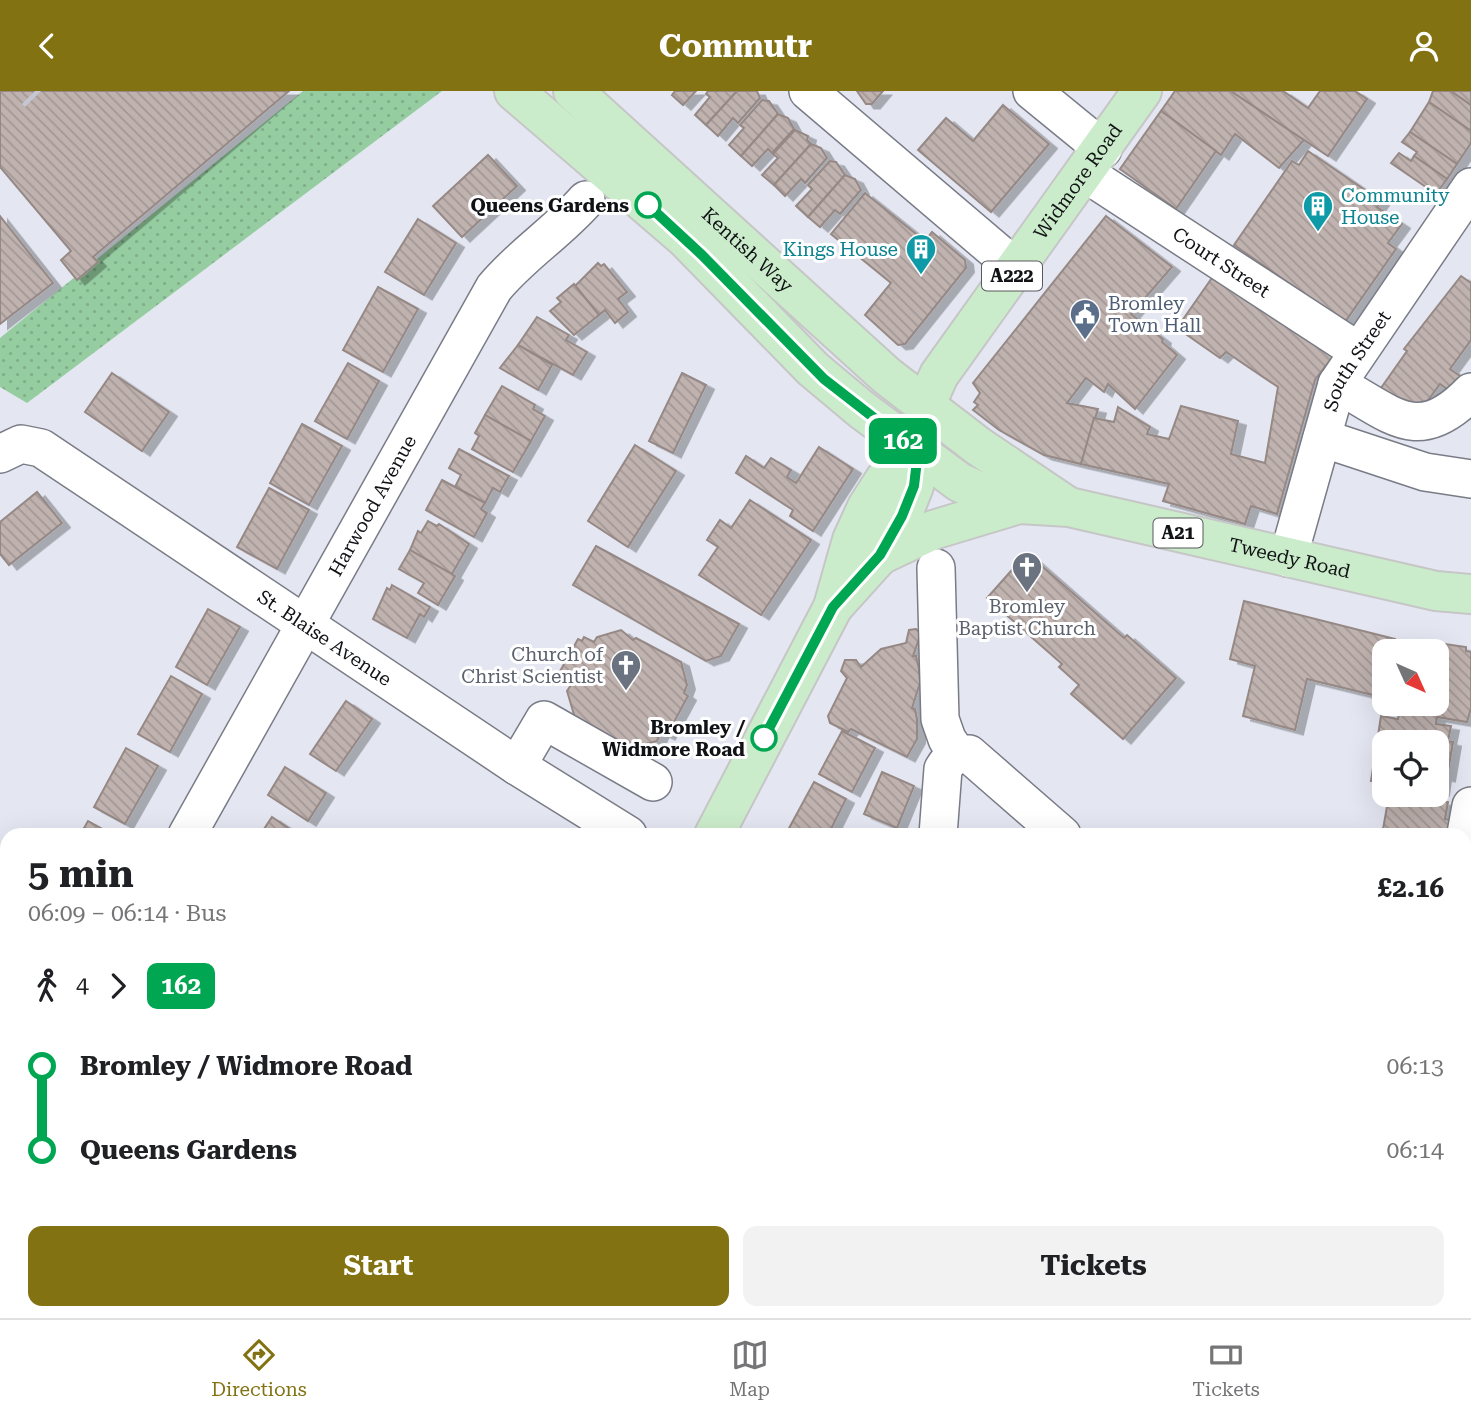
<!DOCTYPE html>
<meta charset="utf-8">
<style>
body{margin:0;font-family:"Roboto Serif",serif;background:#f2f2f2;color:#202124;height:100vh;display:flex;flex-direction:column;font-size:26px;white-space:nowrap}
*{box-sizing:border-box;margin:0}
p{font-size:23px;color:#757577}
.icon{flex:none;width:38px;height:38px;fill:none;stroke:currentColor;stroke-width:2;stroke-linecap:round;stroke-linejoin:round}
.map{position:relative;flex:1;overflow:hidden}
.panel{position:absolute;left:0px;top:737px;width:1472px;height:492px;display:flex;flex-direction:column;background:#fff;border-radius:21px 21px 0 0;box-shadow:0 7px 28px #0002}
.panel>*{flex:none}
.badge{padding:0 14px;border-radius:10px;font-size:24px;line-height:46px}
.needle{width:46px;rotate:135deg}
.tools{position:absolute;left:1372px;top:548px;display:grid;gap:14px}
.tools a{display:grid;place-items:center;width:77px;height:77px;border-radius:14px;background:#fff;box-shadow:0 7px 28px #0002;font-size:35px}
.map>.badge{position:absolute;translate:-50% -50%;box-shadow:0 0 0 4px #fff}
.legs{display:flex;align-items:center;gap:10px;height:77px;padding:0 28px;font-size:23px}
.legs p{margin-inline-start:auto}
.summary{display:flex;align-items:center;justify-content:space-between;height:119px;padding:0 28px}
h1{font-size:38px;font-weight:700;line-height:52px}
.action{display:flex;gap:14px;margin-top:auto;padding:14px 28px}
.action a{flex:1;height:80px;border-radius:14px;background:#827212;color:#fff;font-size:28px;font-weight:700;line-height:80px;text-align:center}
.action a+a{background:#f2f2f2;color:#202124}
ul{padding:0 28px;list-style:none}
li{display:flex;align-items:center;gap:24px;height:84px;font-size:26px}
li i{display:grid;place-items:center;width:10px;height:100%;margin:0 9px;background:currentColor}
li i::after{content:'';width:18px;height:18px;margin:-9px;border:5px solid;border-radius:50%;background:#fff}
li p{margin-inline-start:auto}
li:first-child i{background:linear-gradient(#0000 50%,currentColor 0)}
li:last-child i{background:linear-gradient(currentColor 50%,#0000 0)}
header{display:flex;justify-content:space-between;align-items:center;height:91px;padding:0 28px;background:#827212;color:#fff;font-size:32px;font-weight:700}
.menu{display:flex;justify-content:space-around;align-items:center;height:98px;border-top:2px solid #e0e0e0;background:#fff;font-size:19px;color:#757577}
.menu a{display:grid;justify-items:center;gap:4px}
.menu .active{color:#827212}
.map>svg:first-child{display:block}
.grass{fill:url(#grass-dots)}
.building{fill:url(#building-back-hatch);stroke:#958885;stroke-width:2;filter:url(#shadow)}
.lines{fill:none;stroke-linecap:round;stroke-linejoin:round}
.minor-tunnel{stroke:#c4c7d1;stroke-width:37;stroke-dasharray:37 18;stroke-linecap:butt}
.minor-casing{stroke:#797c86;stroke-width:40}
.major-casing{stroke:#c6c6c7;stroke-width:42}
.minor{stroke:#fff;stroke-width:37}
.major{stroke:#cbecca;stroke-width:38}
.line-1-casing{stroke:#fff;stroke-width:16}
.line-1{stroke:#00a651;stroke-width:10}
.stop-1-dot{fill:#fff;stroke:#00a651;stroke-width:3.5}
.labels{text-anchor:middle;stroke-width:6;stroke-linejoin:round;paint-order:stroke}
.shield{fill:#fff;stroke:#58595c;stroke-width:2}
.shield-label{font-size:18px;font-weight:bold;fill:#111216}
.street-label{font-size:19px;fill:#111216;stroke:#fff}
.culture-label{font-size:19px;fill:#0d838f;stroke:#fff;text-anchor:start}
.stop-label{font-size:19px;font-weight:bold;fill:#111216;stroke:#fff;text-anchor:end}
.service-label{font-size:19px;fill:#4e5e75;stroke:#fff;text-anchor:start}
.worship-label{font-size:19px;fill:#5b616d;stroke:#fff}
</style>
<header><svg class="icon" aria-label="back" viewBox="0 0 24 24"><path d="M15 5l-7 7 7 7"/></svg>Commutr<svg class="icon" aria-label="person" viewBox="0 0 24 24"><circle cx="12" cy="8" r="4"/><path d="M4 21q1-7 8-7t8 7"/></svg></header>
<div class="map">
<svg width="1471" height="1227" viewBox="0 0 1471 1227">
<defs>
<pattern id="grass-dots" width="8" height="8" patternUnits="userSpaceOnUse" patternTransform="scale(1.75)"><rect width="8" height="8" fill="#95cca0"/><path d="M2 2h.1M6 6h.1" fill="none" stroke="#7fae89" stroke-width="1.8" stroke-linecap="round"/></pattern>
<pattern id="building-back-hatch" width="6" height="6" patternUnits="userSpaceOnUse" patternTransform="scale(1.75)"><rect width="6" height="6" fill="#bfb2af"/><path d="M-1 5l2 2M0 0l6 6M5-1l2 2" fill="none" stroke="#a39896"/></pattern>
<filter id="shadow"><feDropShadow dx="8" dy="4.5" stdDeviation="0" flood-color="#0004"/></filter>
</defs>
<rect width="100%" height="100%" fill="#e4e7f2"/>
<polygon class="grass" points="303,0 442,0 27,312 0,296 0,247"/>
<g class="building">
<polygon points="0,0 289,0 93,166 98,171 77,189 61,169 71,160 0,76"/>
<polygon points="675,0 696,0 683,14 672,4"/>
<polygon points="708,0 737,0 706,34 695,24 710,6 706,3"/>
<polygon points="737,0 757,0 760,7 738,32 733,27 718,45 706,34"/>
<polygon points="857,0 883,0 872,13 866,13"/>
<polygon points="1175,0 1231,0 1304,49 1279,77 1235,43 1221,64 1161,20"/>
<polygon points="1231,0 1283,0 1308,17 1320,0 1355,0 1367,8 1328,65"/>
<polygon points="1433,0 1451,0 1471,14 1471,40 1429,11"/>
<polygon points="1451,0 1471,0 1471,14"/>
<polygon points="762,9 769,10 778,23 741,65 729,54 744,37 740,34"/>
<polygon points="1429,11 1471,40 1471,52 1457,73 1410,41"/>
<polygon points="1003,14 1049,53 991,121 918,59 946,27 973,50"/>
<polygon points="1161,20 1216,60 1176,118 1120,78"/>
<polygon points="778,23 788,27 794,38 772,62 768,58 752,75 741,65"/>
<polygon points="795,39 808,45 807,49 811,53 774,94 762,84 778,67 773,63"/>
<polygon points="1410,41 1457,73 1447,88 1414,65 1417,61 1402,51"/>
<polygon points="811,53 821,57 827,67 805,92 801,88 785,105 774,94"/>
<polygon points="1308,60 1381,110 1377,116 1402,133 1388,152 1396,158 1345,231 1234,154 1292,70 1299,74"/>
<polygon points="1399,62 1411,70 1414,65 1447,88 1436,103 1391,72"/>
<polygon points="488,64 517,95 462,146 433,115"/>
<polygon points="830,70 836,71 845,84 808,126 796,115 812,98 808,94"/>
<polygon points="845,84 855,88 861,99 840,123 835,119 820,136 808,126"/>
<polygon points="865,102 925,150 932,141 965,169 966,177 905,253 898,254 865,224 891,192 831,143"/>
<polygon points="0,125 53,192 0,233"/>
<polygon points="1106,125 1172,176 1131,223 1163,248 1162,251 1177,264 1135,318 1108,293 1104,301 1086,287 1067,312 1098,318 1081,373 1044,364 999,339 973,319 978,314 974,311 980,302 973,292"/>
<polygon points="418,128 456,152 424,204 385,181"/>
<polygon points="598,172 601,175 604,173 627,201 618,208 628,221 615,232 605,219 599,224 575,195"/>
<polygon points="1216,181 1337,260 1315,289 1277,423 1251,415 1245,433 1163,410 1169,393 1081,373 1094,327 1114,331 1118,316 1150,336 1147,343 1169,348 1181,315 1238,330 1231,363 1265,372 1278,296 1226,261 1220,267 1177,237"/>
<polygon points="1461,185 1471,192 1471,249 1450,278 1463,287 1452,302 1440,293 1413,330 1376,304 1407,260 1404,258"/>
<polygon points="574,193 599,224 574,244 550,220 561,211 557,207"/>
<polygon points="378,196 418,218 383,281 343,259"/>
<polygon points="537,226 569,244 566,249 587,261 573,284 518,254"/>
<polygon points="518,254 552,274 538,299 500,277"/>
<polygon points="348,272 379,290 347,348 315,330"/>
<polygon points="112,282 169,321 142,360 85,321"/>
<polygon points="682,282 706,294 673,362 649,350"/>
<polygon points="502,295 535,314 533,318 545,325 531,350 485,324"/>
<polygon points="485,324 531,350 513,381 472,358 479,345 475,342"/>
<polygon points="302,333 342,355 309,414 270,392"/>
<polygon points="635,354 676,380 628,456 588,430"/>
<polygon points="819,356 853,378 813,440 790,425 793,419 736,382 746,365 764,377 771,367 791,379 787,386 796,392"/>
<polygon points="459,358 509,385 500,401 493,397 485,412 455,396 461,384 449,377"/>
<polygon points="442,389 485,412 481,418 487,422 474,446 426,419"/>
<polygon points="269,397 309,419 277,478 237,456"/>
<polygon points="37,401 62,432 9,474 0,463 0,431"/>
<polygon points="750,409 811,449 761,524 699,484 718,456 707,449 720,429 731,437"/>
<polygon points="428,430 437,435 439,433 469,453 452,483 410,459 418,440 421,442"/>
<polygon points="596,455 739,533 721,565 706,570 573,494"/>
<polygon points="410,459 455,485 438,514 418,502 424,492 399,478"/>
<polygon points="1027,462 1124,547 1127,544 1176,587 1123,648 1071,603 1079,594 1059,576 1062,573 987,507"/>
<polygon points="392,494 430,516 424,526 420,523 407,547 373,528 387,497 390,499"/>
<polygon points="1244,510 1395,548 1392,560 1384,560 1381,606 1307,588 1295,639 1243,625 1255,575 1230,568"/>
<polygon points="208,518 240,536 207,594 176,576"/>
<polygon points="916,538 921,542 913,565 916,565 919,578 920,592 912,617 915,618 917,628 917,648 907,666 851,638 848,641 830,632 828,625 847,587 841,580 845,569 856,569 861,576 881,558 906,552 909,539"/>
<polygon points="621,539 633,549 636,547 681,571 687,594 684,602 688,605 667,644 661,641 657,650 631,657 620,650 614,662 575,627 567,600 571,594 561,588 563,584 559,582 578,548 582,550 584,546 594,551 597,546"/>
<polygon points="1424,550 1466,556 1466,560 1471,561 1471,617 1467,631 1437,626 1436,633 1451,635 1448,650 1453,651 1447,686 1443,685 1441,700 1437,699 1437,651 1384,651 1384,692 1371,690 1381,625 1398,628 1401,612 1437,612 1437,560 1409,560 1410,552 1423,553"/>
<polygon points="171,585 202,603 170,661 138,643"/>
<polygon points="346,610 372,628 336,680 310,663"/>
<polygon points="842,640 875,657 852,701 819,683"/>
<polygon points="126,657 158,675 125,733 94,716"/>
<polygon points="285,676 326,702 308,730 268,704"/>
<polygon points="882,681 914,695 897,737 864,723"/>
<polygon points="814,691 846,708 828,744 792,744 787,741"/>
<polygon points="1389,704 1448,711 1445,728 1450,729 1447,744 1382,744"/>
<polygon points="272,726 299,744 260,744"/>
<polygon points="88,730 113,744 80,744"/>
<polygon points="4,878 7,880 7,946 2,954 0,885"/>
<polygon points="1465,973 1471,979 1471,1003 1465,1009"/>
<polygon points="1471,1039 1471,1079 1465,1072 1465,1045"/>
<polygon points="0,1182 7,1189 7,1220 0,1226"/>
<polygon points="1465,1219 1471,1224 1470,1227 1430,1227 1435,1222 1465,1222"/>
<polygon points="307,1222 353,1222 349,1227 315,1227"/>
<polygon points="597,1222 619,1222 626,1227 593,1227"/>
<polygon points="783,1222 819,1222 817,1227 782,1227"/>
<polygon points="1019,1222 1048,1222 1044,1227 1015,1227"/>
<polygon points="1055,1222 1079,1222 1086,1227 1051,1227"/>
</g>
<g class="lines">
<polyline class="minor-tunnel" points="35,0 38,3"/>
<g class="minor-casing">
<g id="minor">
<polyline points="808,0 1017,178"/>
<polyline points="1032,0 1103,58"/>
<path id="s1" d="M1085 82 1358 260"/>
<path d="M1337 293C1392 323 1418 356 1471 301"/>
<polyline points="1322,347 1425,381 1471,388"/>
<path id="s2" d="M0 363 21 353 41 357 517 675 628 744"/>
<path id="s3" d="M1288 467 1337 293 1471 96"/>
<polyline points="936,477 940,628 947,648 957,663"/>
<polyline points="517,675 544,629 653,691"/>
<path id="s4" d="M187 744 494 197C521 164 558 141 586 109"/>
<path d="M938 744 943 678C950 666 956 663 969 663L1062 744"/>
<polyline points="1465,748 1471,715"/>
<polyline points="0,1077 7,1064"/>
<polyline points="1465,1146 1471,1152"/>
<polyline points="656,1222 663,1227"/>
<polyline points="940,1222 948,1227"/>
<polyline points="862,1227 863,1222"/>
</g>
</g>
<g class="major-casing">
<g id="major">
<path id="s5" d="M514 0 685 147 813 278 862 319 959 391 976 399 1019 413 1069 416 1436 500 1471 503"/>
<path id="s6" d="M573 0 887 285 978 355 1067 415"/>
<polyline points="880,464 933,439 1019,413"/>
<path id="s7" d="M833 516 880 464 902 425 914 395 926 313 939 284 1142 0"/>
<polyline points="714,744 833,516 852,449 867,416 885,388 918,361"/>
<polyline points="441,1227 445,1222"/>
</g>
</g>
<use href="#minor" class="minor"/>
<use href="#major" class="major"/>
</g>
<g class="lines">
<g class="line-1-casing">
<polyline id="line-1" points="648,114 702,164 824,288 918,361 914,395 902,425 880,464 833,516 764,647"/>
</g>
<use href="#line-1" class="line-1"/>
</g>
<defs>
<g id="building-pin" transform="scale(1.575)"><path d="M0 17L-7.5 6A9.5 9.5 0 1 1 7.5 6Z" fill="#0f9aa8" stroke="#fff"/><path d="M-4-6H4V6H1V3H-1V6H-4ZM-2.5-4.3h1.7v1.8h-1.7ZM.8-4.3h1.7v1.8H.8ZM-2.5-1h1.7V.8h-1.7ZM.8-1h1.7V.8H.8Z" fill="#fff"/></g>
<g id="civic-pin" transform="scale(1.575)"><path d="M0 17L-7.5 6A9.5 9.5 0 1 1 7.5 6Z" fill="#5c6f8a" stroke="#fff"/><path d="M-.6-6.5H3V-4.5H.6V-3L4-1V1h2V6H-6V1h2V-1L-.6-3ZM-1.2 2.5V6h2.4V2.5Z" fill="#fff"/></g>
<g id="church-pin" transform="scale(1.575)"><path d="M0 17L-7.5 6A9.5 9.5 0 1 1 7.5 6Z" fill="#6b7280" stroke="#fff"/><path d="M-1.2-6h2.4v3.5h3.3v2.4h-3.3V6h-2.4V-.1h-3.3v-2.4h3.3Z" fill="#fff"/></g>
</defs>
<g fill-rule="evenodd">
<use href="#building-pin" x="1318" y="115"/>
<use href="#building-pin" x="921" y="158"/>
<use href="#civic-pin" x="1085" y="223"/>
<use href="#church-pin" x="1027" y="476"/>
<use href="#church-pin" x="626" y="574"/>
</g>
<g class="stop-1-dot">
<circle cx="648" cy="114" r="12"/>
<circle cx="764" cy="647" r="12"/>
</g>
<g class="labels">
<g class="shield">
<rect x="982" y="170.5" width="60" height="29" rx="5"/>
<rect x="1153.5" y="427.5" width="49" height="29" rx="5"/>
</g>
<g class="shield-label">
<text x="1012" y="191">A222</text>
<text x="1178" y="448">A21</text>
</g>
<g class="street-label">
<text dy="7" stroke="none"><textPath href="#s7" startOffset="500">Widmore Road</textPath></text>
<text dy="7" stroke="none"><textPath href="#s6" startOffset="236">Kentish Way</textPath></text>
<text dy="7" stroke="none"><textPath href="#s1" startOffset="163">Court Street</textPath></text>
<text dy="7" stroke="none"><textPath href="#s3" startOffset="210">South Street</textPath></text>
<text dy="7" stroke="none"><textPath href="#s4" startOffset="378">Harwood Avenue</textPath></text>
<text dy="7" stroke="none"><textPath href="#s5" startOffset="934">Tweedy Road</textPath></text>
<text dy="7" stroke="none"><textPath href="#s2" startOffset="385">St. Blaise Avenue</textPath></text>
</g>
<g class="culture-label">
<text x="1341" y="111">Community<tspan x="1341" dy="22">House</tspan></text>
<text x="898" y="165" text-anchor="end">Kings House</text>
</g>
<g class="stop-label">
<text x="629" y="121">Queens Gardens</text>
<text x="745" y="643">Bromley /<tspan x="745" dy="22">Widmore Road</tspan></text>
</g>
<g class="service-label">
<text x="1108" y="219">Bromley<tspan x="1108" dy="22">Town Hall</tspan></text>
</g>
<g class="worship-label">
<text x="1027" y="522">Bromley<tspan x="1027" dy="22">Baptist Church</tspan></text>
<text x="603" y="570" text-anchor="end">Church of<tspan x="603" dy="22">Christ Scientist</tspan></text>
</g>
</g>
</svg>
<div class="tools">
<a><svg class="needle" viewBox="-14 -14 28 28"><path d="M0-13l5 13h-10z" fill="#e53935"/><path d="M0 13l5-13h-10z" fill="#757577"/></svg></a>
<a><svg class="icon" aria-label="locate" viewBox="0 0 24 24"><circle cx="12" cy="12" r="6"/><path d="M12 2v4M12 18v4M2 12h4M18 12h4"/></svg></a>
</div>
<b class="badge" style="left:903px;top:350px;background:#00a651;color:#fff">162</b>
<section class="panel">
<div class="summary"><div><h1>5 min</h1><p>06:09 – 06:14 · Bus</p></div><b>£2.16</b></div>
<div class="legs"><svg class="icon" aria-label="walk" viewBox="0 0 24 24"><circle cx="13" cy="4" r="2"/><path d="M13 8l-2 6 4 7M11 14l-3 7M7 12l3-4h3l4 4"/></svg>4<svg class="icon" aria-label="forward" viewBox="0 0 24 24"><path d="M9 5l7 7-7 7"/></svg><b class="badge" style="background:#00a651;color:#fff">162</b></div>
<ul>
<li><i style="color:#00a651"></i><b>Bromley / Widmore Road</b><p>06:13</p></li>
<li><i style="color:#00a651"></i><b>Queens Gardens</b><p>06:14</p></li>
</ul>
<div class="action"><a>Start</a><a>Tickets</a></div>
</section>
</div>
<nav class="menu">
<a class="active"><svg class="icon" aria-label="directions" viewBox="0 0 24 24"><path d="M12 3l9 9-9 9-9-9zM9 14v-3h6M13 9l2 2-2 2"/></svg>Directions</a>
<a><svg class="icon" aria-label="map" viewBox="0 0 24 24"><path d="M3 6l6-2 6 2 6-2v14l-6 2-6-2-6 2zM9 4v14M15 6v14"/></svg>Map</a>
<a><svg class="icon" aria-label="tickets" viewBox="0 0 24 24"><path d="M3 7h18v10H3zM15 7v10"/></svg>Tickets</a>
</nav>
